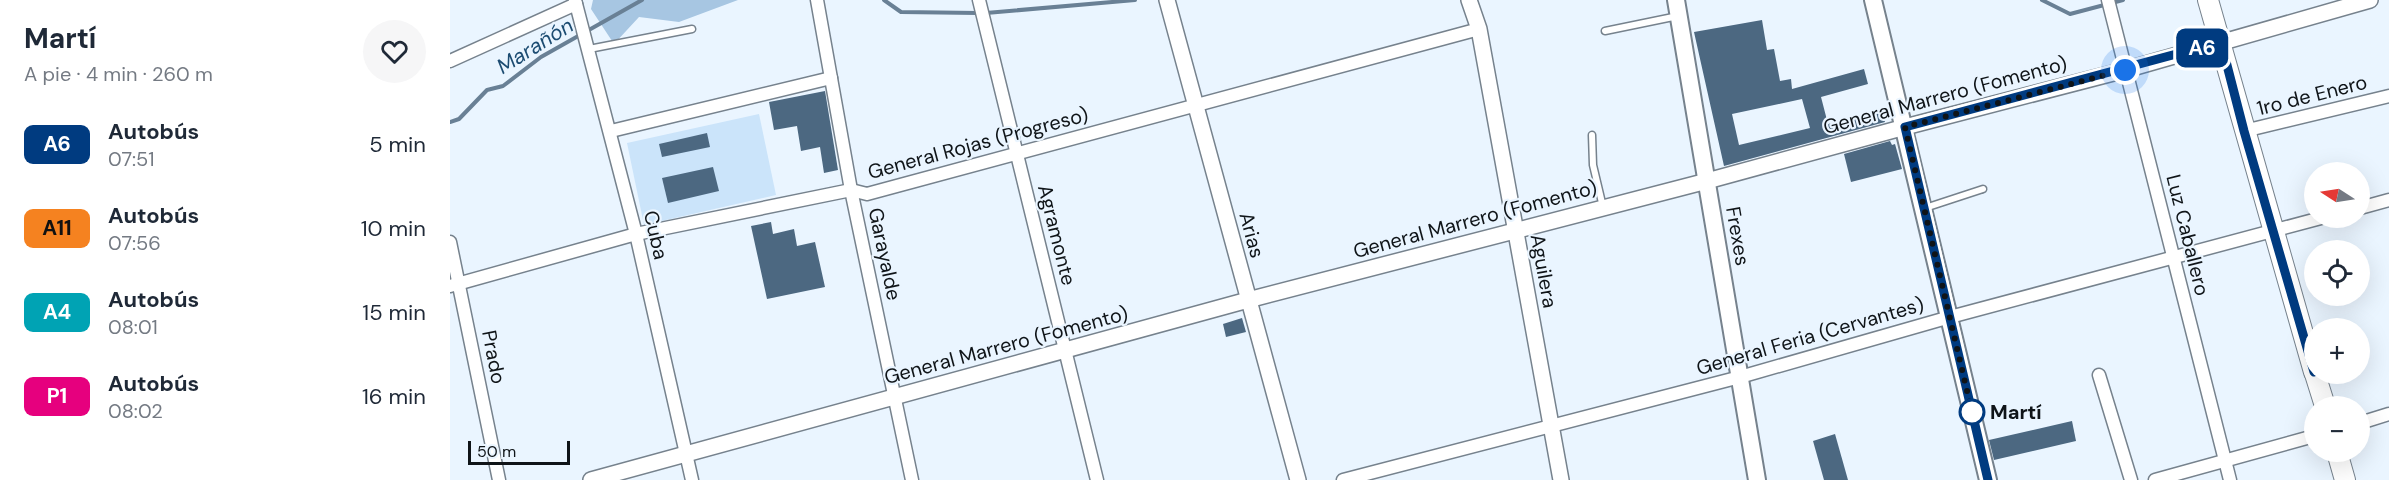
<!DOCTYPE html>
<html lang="es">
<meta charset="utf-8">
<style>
body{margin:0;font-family:"DM Sans",sans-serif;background:#f6f6f7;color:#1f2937;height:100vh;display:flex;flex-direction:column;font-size:22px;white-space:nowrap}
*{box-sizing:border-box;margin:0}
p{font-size:20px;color:#747a83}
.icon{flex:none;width:33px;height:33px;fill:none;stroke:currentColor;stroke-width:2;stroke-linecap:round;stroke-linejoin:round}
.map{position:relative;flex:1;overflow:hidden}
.side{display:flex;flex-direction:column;background:#fff;width:450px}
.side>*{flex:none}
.badge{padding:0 12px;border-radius:9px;font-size:21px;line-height:39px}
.needle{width:39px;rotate:282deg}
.fabs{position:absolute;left:1854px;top:162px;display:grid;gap:12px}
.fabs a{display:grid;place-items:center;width:66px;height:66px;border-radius:50%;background:#fff;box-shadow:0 6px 24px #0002;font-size:30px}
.scale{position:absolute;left:18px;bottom:15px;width:102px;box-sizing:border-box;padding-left:6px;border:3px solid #0f1418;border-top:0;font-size:16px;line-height:21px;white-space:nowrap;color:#0f1418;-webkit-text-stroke:4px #eaf5ff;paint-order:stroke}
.you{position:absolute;width:30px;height:30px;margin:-15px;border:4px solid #fff;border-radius:50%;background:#1a73e8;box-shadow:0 0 0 9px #1a73e833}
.map>.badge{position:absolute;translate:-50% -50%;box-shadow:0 0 0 3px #fff}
.round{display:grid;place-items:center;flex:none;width:63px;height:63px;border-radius:32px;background:#f6f6f7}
.headline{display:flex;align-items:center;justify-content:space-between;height:102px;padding:0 24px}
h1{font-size:28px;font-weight:700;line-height:45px}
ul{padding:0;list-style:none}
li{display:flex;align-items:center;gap:18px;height:84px;padding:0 24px}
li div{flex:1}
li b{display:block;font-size:22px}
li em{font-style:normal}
li .badge{min-width:66px;font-weight:700;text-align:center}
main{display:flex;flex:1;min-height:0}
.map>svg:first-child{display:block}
.green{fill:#cbe4fa}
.forest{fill:#a7c6e2}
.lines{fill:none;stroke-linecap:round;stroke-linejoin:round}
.stream{stroke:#698095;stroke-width:4}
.building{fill:#4c6881;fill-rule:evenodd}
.service-casing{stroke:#76828d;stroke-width:9}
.minor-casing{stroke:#76828d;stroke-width:15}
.tertiary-casing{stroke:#76828d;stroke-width:18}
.secondary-casing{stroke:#76828d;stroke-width:20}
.primary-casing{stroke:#76828d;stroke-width:22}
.service{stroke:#fff;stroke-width:6}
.minor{stroke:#fff;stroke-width:12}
.tertiary{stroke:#fff;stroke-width:15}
.secondary{stroke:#fff;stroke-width:16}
.primary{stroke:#fff;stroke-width:20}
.line-casing{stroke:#fff;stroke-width:14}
.line{stroke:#003b80;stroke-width:9}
.walk{stroke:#0f1418;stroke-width:6;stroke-dasharray:0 10.8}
.stop-dot{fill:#fff;stroke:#003b80;stroke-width:3}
.labels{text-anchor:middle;stroke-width:4.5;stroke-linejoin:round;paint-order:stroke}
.street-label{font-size:20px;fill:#0f1418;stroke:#eaf5ff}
.stop-label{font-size:20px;font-weight:bold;fill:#0f1418;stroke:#eaf5ff;text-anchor:start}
.water-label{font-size:21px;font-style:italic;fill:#1c4c72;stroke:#eaf5ff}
</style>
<main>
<section class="side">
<div class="headline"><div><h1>Martí</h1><p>A pie · 4 min · 260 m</p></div><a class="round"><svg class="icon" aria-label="heart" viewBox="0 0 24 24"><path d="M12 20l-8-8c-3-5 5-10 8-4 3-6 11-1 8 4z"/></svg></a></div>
<ul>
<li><span class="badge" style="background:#003b80;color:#fff">A6</span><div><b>Autobús</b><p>07:51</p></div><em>5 min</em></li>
<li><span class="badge" style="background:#f58220;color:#111">A11</span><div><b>Autobús</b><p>07:56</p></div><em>10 min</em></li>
<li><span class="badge" style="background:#00a3b4;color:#fff">A4</span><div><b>Autobús</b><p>08:01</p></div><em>15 min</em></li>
<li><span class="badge" style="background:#e6007e;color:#fff">P1</span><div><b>Autobús</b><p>08:02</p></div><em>16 min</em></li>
</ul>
</section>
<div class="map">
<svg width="1939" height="480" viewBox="0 0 1939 480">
<rect width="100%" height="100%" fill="#eaf5ff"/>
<polygon class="green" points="309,114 326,195 194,225 177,143"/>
<polygon class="forest" points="143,0 288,0 229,22 189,17 164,44 141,9"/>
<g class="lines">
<g class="stream">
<polyline points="434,0 451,12 528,13"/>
<polyline points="1592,0 1620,14 1673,0"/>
<polyline points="536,13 685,0"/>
<polyline points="0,122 9,119 37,90 53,86 91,57 192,0"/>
</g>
</g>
<g class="building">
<path d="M1312 20 1317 50 1324 49 1330 81 1341 79 1342 89 1414 69 1418 84 1371 97 1378 124 1431 109 1435 122 1274 166 1244 32ZM1352 99 1360 128 1289 145 1282 114Z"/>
<polygon points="375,91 388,170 374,173 370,147 351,151 347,126 324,130 319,102"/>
<polygon points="257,133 260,147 212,157 209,144"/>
<polygon points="1440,141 1442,145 1445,144 1452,169 1401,182 1394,154"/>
<polygon points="263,167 269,191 218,203 212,178"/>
<polygon points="321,222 323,234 344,229 347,246 365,242 375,287 317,299 301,226"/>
<polygon points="792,318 796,332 776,337 773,324"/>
<polygon points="1622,421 1626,441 1544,460 1539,440"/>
<polygon points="1385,434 1398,480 1374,480 1363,441"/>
</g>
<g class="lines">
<g class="service-casing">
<g id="service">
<polyline points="1155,31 1228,16"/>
<polyline points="139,49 242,29"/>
<polyline points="1142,135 1143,165 1153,207"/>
<polyline points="1475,208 1533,189"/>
</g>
</g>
<g class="minor-casing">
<g id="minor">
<polyline points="125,0 186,234 242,480"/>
<polyline points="367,0 401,190 462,480"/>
<polyline points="529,0 647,480"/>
<polyline points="1658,0 1780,480"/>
<polyline points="0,61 126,4"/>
<polyline points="161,131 381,78"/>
<polyline points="1794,131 1939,96"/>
<polyline points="1910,208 1939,200"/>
<polyline points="0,242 49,480"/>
<polyline points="0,286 186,234 401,190 417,194 1029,29"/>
<polyline points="1649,375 1681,480"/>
<polyline points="1910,423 1939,414"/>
<polyline points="893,480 1290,377 1500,317 1871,218"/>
<polyline points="1705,480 1864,436"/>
</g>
</g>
<g class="tertiary-casing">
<g id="tertiary">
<polyline points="717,0 848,480"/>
<polyline points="1019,0 1029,29 1111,480"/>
<polyline points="141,480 798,300 1257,181 1455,127 1675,70 1920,0"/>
</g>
</g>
<g class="secondary-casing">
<g id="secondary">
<polyline points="1226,0 1307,480"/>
<polyline points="1423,0 1538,480"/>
</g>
</g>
<g class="primary-casing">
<g id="primary">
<polyline points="1758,0 1864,372"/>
<polyline points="1865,374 1875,406"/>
<polyline points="1887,452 1895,480"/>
</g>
</g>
<use href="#service" class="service"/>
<use href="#minor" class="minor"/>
<use href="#tertiary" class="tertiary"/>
<use href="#secondary" class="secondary"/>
<use href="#primary" class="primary"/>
</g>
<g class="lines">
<g class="line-casing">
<polyline id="line" points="1538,480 1455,127 1771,42 1794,131 1864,372"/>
</g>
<use href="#line" class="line"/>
<polyline class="walk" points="1522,412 1455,127 1675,70"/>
</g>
<circle class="stop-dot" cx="1522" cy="412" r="12"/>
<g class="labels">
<g class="street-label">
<text transform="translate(1495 95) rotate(-15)" y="7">General Marrero (Fomento)</text>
<text transform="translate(1862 95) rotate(-14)" y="7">1ro de Enero</text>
<text transform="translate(528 143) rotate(-15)" y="7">General Rojas (Progreso)</text>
<text transform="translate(1025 219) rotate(-15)" y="7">General Marrero (Fomento)</text>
<text transform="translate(206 235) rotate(77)" y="7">Cuba</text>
<text transform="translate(607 235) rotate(76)" y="7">Agramonte</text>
<text transform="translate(802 235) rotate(75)" y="7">Arias</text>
<text transform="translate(1738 235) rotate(76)" y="7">Luz Caballero</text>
<text transform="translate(1288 236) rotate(80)" y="7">Frexes</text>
<text transform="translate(435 254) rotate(78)" y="7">Garayalde</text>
<text transform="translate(1094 271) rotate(80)" y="7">Aguilera</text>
<text transform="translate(1360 336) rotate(-16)" y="7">General Feria (Cervantes)</text>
<text transform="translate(556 345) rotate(-15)" y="7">General Marrero (Fomento)</text>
<text transform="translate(44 357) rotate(79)" y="7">Prado</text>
</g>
<g class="stop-label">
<text x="1540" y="419">Martí</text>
</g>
<g class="water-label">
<text transform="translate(85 46) rotate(-32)" y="7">Marañón</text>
</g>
</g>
</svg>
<div class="fabs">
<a><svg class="needle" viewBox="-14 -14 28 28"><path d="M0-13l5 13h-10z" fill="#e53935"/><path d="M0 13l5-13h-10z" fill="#747a83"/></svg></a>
<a><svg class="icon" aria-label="locate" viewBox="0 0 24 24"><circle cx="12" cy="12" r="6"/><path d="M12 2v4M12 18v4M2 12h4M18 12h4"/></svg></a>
<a>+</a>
<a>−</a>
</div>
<div class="scale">50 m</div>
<div class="you" style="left:1675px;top:70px"></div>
<b class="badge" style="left:1752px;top:48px;background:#003b80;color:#fff">A6</b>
</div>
</main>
